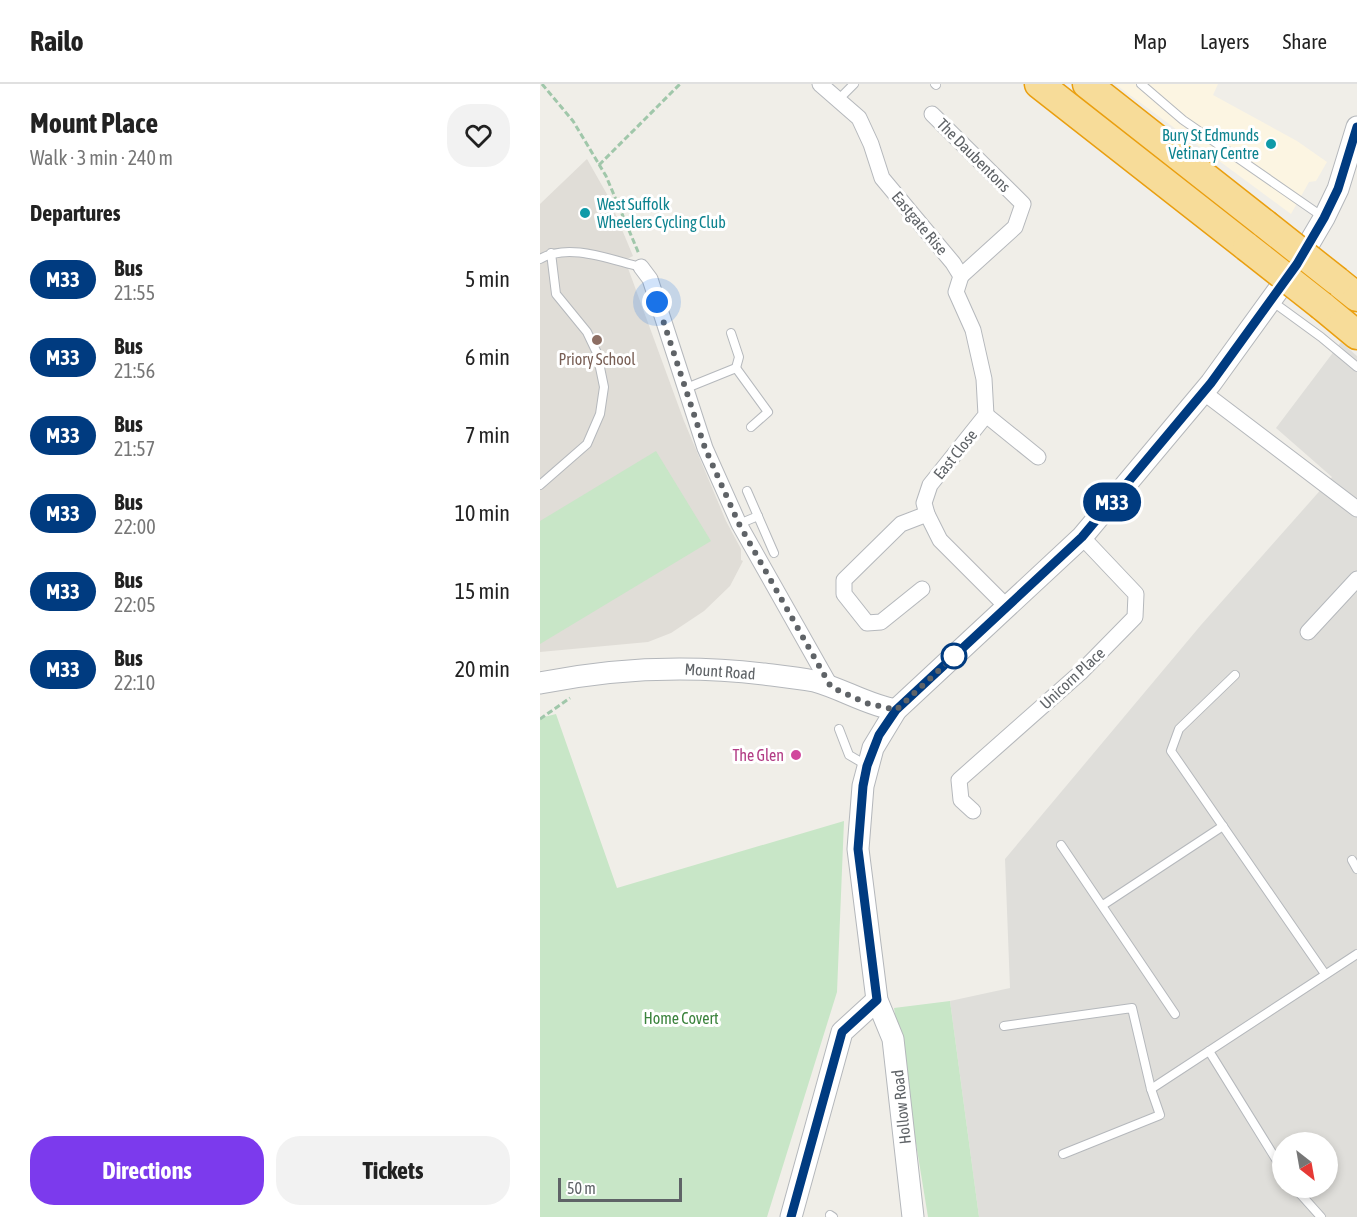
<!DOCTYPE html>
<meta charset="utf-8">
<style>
body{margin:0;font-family:"Asap Condensed",sans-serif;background:#f2f2f2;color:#222;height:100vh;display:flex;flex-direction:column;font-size:22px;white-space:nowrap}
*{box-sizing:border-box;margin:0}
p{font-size:20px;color:#767676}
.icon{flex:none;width:33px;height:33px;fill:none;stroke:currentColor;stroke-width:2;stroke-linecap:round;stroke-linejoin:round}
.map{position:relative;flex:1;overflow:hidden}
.drawer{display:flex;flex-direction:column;background:#fff;width:540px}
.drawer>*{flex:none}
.badge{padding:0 12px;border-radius:20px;font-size:21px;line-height:39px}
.needle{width:39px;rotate:149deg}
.fabs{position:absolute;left:732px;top:1048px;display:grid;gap:12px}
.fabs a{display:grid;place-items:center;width:66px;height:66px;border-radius:50%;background:#fff;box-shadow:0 3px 9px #0003;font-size:30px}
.scale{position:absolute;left:18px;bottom:15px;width:124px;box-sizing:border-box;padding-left:6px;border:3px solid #5f6367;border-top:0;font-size:16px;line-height:21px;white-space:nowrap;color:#5f6367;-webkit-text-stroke:4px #fff;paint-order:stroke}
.you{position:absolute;width:30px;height:30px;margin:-15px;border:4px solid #fff;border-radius:50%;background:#1a73e8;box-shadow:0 0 0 9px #1a73e833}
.map>.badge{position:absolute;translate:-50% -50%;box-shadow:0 0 0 3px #fff}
h2{padding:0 30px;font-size:22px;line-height:54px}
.round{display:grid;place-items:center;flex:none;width:63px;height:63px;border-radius:24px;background:#f2f2f2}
.overview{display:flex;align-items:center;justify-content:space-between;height:102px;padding:0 30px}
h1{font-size:28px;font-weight:700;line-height:45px}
.action{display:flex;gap:12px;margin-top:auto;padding:12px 30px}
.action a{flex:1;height:69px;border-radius:24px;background:#7c3aed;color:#fff;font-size:24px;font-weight:700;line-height:69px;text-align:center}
.action a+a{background:#f2f2f2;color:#222}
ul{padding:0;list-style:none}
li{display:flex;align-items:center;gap:18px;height:78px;padding:0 30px}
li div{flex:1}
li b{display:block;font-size:22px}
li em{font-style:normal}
li .badge{min-width:66px;font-weight:700;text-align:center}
header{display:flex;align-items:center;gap:36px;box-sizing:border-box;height:84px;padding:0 30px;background:#fff;border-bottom:2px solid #e0e0e0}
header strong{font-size:28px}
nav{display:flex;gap:33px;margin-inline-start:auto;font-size:21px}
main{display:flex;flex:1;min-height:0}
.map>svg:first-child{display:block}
.commercial{fill:#fcf5e2}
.industrial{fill:#dfdeda;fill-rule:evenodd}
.education{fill:#e0ddd7}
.green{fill:#c8e6c7}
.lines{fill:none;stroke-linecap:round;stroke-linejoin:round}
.lane-casing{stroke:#b5b8bc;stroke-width:10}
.street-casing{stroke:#b5b8bc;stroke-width:17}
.secondary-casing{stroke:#b4b7bb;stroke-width:23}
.highway-casing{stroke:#ea9f0f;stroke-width:31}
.path{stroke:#a0c7aa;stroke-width:3;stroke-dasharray:6 3;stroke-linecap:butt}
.lane{stroke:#fff;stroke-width:8}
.street{stroke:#fff;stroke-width:15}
.secondary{stroke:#fff;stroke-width:21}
.highway{stroke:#f7dc99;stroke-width:28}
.highway-bridge-casing{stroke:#ea9f0f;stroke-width:31;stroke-linecap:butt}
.highway-bridge{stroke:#f7dc99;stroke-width:28}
.line-casing{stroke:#fff;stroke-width:14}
.line{stroke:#003b80;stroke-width:9}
.walk{stroke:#5f6367;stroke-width:6;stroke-dasharray:0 10.8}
.culture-dot{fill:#0f9aa8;stroke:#fff;stroke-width:2}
.education-dot{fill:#8d6e63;stroke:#fff;stroke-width:2}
.stop-dot{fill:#fff;stroke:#003b80;stroke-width:3}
.hotel-dot{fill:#d1479c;stroke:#fff;stroke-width:2}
.labels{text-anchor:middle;stroke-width:6;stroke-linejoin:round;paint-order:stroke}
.culture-label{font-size:16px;fill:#0d838f;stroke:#fff;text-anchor:end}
.street-label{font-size:16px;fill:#5f6367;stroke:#fff}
.education-label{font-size:16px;fill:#785e54;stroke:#fff}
.hotel-label{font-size:16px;fill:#b23c85;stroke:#fff;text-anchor:end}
.park-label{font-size:16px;fill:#3b833d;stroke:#fff}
</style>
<header>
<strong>Railo</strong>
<nav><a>Map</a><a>Layers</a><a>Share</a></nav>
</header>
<main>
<section class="drawer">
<div class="overview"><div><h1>Mount Place</h1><p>Walk · 3 min · 240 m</p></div><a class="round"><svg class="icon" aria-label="heart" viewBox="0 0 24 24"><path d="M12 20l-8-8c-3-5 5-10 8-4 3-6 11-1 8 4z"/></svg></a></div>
<h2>Departures</h2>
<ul>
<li><span class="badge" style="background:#003b80;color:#fff">M33</span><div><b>Bus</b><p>21:55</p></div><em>5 min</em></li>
<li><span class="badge" style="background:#003b80;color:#fff">M33</span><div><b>Bus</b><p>21:56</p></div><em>6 min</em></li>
<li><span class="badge" style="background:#003b80;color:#fff">M33</span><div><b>Bus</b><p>21:57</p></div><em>7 min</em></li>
<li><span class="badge" style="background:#003b80;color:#fff">M33</span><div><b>Bus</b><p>22:00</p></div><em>10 min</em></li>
<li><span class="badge" style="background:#003b80;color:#fff">M33</span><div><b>Bus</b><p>22:05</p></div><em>15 min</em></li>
<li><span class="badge" style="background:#003b80;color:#fff">M33</span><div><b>Bus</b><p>22:10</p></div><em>20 min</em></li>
</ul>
<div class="action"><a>Directions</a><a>Tickets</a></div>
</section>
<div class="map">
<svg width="817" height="1133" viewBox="0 0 817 1133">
<rect width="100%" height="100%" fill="#f0eee8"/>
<polygon class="commercial" points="575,0 678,0 673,11 757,57 787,78 776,97 769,98 751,130"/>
<path class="industrial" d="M801 258 817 272V1133H439L410 917 470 904 465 775 661 541 792 393 736 344ZM742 1059H788V1104H742Z"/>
<polygon class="education" points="47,75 68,112 93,172 85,176 144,337 186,437 201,465 201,476 203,477 190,502 164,527 131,549 108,558 0,568 0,120"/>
<g class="green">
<polygon points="116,367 171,457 0,560 0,437"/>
<polygon points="16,630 77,804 304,737 297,908 227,1133 0,1133 0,634"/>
<polygon points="410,917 439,1133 388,1133 354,924"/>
</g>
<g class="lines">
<g class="lane-casing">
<g id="lane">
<polyline points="395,0 396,1"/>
<polyline points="601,0 643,36 783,133"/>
<polyline points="298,16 314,0"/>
<path d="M0 175C29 158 71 176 101 183"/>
<polyline points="733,218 781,253 817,283"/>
<polyline points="191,249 199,273 196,284"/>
<polyline points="144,305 196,284 228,328 211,343"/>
<polyline points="0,401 47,360 60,330 64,303 57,269 47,248 16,210 11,169"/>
<polyline points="207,407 234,469"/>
<polyline points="199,440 218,432"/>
<polyline points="695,591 639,645 631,667 785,890"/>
<polyline points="299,645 309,671 326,681"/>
<polyline points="521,761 635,930"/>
<polyline points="812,776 817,785"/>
<polyline points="563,821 683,742"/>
<polyline points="464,942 592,924 611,1005 620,1031 523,1070"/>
<polyline points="669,967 742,1085"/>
<polyline points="611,1005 817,870"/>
<polyline points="755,1104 781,1133"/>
<polyline points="290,1131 293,1133"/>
</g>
</g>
<g class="street-casing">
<g id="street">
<polyline points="280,0 319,34 331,60 342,94 413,179 421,192 416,208 433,246 444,295 446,331 390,401 384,419 387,430 400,456 467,523"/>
<polyline points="392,30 483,120 475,143 421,192"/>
<polyline points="101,183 110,195 165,364 199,440 291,603"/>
<polyline points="663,308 817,425"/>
<polyline points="446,331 498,373"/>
<polyline points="382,505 341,538 327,539 304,510 304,496 361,440 387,430"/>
<polyline points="768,548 817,495"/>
<polyline points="433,727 421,716 419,696 540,589 595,533 596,510 542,453"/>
</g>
</g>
<g class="secondary-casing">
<g id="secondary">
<path d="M0 599C74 584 149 581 224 590 240 592 258 594 274 597 303 605 327 621 356 626"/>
<polyline points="251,1133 302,948 337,916"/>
<polyline points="373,1133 353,955 337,916 318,765 323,702 333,664 356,626 542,453 671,299 757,180 784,134 798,105 817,43"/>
</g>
</g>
<g class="highway-casing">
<g id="highway">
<polyline points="499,0 707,163"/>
<polyline points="547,0 725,140"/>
<polyline points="797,197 817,213"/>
<polyline points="782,222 817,251"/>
</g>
</g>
<g class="path">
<polyline points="2,0 33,37 66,92 99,170"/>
<polyline points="59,81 140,0"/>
<polyline points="0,635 30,614"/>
</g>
<use href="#lane" class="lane"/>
<use href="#street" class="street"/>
<use href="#secondary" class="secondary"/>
<use href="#highway" class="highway"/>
<g class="highway-bridge-casing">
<g id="highway-bridge">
<polyline points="725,140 797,197"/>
<polyline points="707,163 782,222"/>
</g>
</g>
<use href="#highway-bridge" class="highway-bridge"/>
</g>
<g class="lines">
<g class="line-casing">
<polyline id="line" points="251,1133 302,948 337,916 318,765 323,702 327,682 339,651 356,626 542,453 671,299 757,180 784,134 798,105 817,43"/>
</g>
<use href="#line" class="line"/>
<polyline class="walk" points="117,218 165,364 199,440 291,603 326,619 356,626 420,567 414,572"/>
</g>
<g class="culture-dot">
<circle cx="731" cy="60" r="6"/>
<circle cx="45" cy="129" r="6"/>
</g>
<circle class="education-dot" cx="57" cy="256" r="6"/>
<circle class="stop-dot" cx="414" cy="572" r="12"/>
<circle class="hotel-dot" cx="256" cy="671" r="6"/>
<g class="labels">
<g class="culture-label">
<text x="719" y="57">Bury St Edmunds<tspan x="719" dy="18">Vetinary Centre</tspan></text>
<text x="57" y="126" text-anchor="start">West Suffolk<tspan x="57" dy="18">Wheelers Cycling Club</tspan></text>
</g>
<g class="street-label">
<text transform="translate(434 71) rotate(45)" y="6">The Daubentons</text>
<text transform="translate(380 139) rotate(50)" y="6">Eastgate Rise</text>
<text transform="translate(415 370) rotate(-51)" y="6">East Close</text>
<text transform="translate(180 587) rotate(4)" y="6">Mount Road</text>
<text transform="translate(532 594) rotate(-43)" y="6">Unicorn Place</text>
<text transform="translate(361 1023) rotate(-96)" y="6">Hollow Road</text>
</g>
<g class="education-label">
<text x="57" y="281">Priory School</text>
</g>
<g class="hotel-label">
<text x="244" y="677">The Glen</text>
</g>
<g class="park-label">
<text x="141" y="940">Home Covert</text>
</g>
</g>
</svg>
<div class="fabs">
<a><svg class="needle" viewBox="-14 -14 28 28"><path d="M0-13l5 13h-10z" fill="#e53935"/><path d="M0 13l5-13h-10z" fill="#767676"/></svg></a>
</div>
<div class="scale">50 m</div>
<div class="you" style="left:117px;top:218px"></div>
<b class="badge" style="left:572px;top:418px;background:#003b80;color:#fff">M33</b>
</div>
</main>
